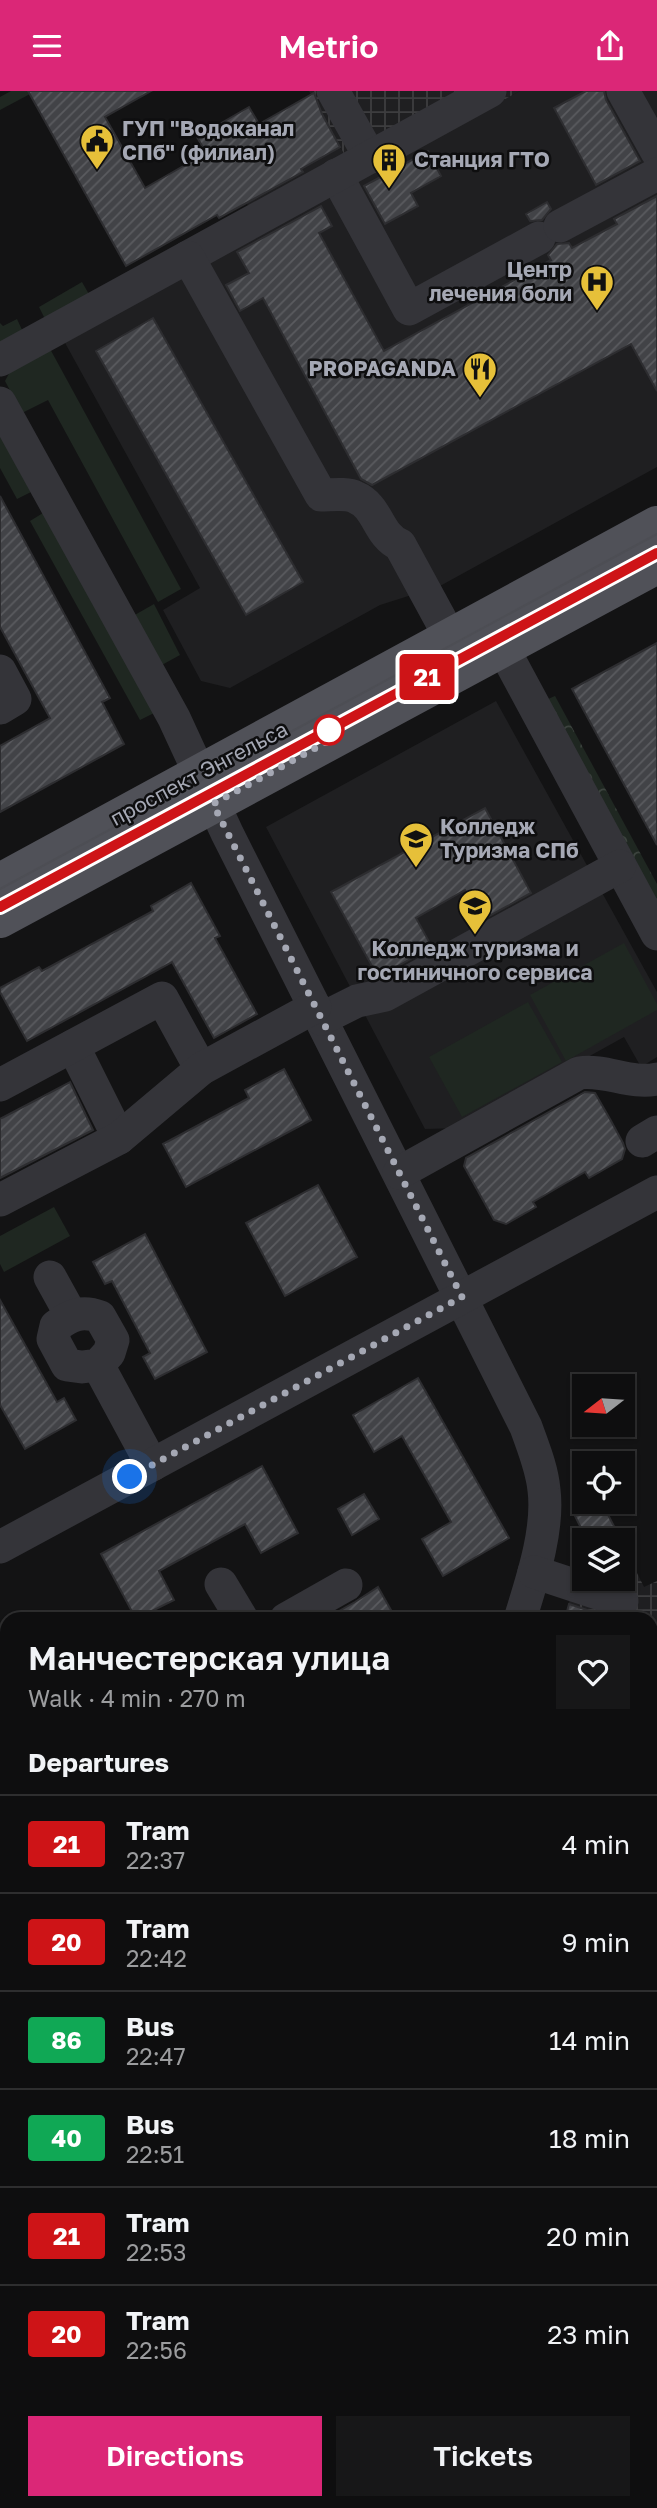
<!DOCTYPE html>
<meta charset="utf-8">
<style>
body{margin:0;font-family:"Golos Text",sans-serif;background:#171718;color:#f1f3f6;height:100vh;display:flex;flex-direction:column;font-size:26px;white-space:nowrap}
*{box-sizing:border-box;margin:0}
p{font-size:23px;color:#9b9c9e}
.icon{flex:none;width:38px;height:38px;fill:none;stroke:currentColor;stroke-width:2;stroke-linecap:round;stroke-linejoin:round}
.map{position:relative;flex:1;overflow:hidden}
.panel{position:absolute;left:0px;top:1521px;width:658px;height:898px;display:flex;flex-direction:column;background:#0e0e0f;border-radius:21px 21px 0 0;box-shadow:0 2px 5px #0004,0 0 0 2px #2e2e2f}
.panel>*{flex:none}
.badge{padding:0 14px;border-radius:5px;font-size:24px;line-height:46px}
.needle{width:46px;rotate:253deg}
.fabs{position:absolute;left:572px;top:1283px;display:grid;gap:14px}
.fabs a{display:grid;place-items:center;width:63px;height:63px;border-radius:0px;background:#0e0e0f;box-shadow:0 2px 5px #0004,0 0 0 2px #2e2e2f;font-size:35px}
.you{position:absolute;width:35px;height:35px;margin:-18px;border:5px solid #fff;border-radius:50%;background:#1a73e8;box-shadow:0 0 0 10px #1a73e833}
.map>.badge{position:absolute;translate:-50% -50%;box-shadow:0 0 0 4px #fff}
h2{padding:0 28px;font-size:26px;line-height:63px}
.round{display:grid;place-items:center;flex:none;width:74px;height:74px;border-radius:0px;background:#171718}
.summary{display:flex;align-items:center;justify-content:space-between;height:119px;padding:0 28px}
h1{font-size:33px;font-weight:600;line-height:52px}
.cta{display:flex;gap:14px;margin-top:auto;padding:14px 28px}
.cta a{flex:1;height:80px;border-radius:0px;background:#db2777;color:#fff;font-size:28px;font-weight:600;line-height:80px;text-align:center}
.cta a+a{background:#171718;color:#f1f3f6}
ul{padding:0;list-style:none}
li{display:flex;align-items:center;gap:21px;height:98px;padding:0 28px;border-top:2px solid #2e2e2f}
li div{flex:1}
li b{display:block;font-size:26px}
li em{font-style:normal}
li .badge{min-width:77px;font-weight:700;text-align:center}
header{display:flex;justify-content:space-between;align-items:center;height:91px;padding:0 28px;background:#db2777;color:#fff;font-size:32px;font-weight:600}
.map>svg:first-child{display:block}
.built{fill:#1f1f21}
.industrial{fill:url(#industrial-grid)}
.green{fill:#1f2721}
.forest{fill:url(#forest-crowns)}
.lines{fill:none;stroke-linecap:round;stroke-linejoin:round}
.stream{stroke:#2d343c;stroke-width:8}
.building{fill:url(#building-hatch);stroke:#2d2d30;stroke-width:2}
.minor{stroke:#343439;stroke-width:33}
.major{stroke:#505158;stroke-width:38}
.tram{stroke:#4d4e54;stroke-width:2}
.rail-casing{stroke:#4d4e54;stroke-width:8}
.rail{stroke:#0e0e0f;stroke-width:5;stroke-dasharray:16;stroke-linecap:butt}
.line-casing{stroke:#fff;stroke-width:16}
.line{stroke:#ce1417;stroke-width:10}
.walk{stroke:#a5a8b4;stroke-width:7;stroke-dasharray:0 12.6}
.stop-dot{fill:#fff;stroke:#ce1417;stroke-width:3.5}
.labels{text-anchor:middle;stroke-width:5;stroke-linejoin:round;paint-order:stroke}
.poi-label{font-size:21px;font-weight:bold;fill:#a5a8b4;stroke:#0e0e0f;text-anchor:start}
.street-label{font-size:21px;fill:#a5a8b4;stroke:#0e0e0f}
</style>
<header><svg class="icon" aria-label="menu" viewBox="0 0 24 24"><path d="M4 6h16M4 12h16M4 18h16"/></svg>Metrio<svg class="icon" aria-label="share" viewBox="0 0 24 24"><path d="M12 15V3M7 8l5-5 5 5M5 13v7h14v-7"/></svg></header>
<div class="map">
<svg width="657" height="2417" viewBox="0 0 657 2417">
<defs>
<pattern id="industrial-grid" width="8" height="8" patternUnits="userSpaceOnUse" patternTransform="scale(1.75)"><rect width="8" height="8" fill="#1f1f21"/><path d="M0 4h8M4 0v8" fill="none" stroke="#3d3d3f"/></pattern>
<pattern id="forest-crowns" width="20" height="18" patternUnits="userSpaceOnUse" patternTransform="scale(1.75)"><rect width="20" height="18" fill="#1f2721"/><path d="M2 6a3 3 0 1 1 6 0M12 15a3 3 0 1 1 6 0" fill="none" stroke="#3d443f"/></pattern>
<pattern id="building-hatch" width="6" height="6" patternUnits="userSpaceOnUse" patternTransform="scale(1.75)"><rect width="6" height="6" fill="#424347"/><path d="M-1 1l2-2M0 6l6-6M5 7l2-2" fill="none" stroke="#5a5b5f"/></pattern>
</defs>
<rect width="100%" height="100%" fill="#131314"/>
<g class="built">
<polygon points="520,0 657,0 657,376 440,495 380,514 230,597 201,590 163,519 200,497 64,250 262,141 245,109 340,56 358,87"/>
<polygon points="496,610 657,901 657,966 641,976 624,946 460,1037 425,1038 266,736"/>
<polygon points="657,2345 657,2417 542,2417 551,2412 651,2412 651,2349"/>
</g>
<g class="industrial">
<polygon points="309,0 520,0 358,88"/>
<polygon points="623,1454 644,1496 657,1490 657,1666 651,1666 651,1528 565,1528 571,1504 586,1488 623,1488"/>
<polygon points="651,1707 657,1708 657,1926 651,1949"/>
<polygon points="307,2412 418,2412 414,2417 305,2417"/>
</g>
<g class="green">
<polygon points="11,0 28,0 30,3 0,19 0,6"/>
<polygon points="82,191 90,205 46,230 39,216"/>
<polygon points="17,228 23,241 0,253 0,232 3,235"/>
<polygon points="49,256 181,498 158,511 48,309 22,322 5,290 13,275"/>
<polygon points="0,344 31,401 17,408 0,377"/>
<polygon points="43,422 154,622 140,629 30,430"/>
<polygon points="154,513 180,564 160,575 133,525"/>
<polygon points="624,852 657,913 657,919 566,970 530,904"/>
<polygon points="528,911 562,971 462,1026 429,966"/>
<polygon points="54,1116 70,1145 4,1181 0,1173 0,1145"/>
</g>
<g class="forest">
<polygon points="555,605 657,793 657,814 546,609"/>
<polygon points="657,2007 657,2125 651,2145 651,2028"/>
<polygon points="657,2169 657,2326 651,2330 651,2172"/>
</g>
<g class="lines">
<g class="stream">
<polyline points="651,2127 657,2110"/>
<polyline points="651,2289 657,2285"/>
</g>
</g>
<g class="building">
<polygon points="28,0 151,0 105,26 145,97 206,62 197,46 249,16 259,33 314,2 322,23 340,56 301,78 303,81 219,127 217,124 126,175"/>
<polygon points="586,0 604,0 606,9 640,70 596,94 554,17"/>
<polygon points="428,60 441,85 411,102 418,115 385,133 364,95"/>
<polygon points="657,105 657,300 631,253 372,394 361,388 263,207 240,220 226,194 249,182 237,161 321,115 332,135 319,142 384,260 551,169 548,164 557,153 569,152 572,157 617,133 614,128"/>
<polygon points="547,111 551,118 542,129 530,130 526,123"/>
<polygon points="153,227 303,491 246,524 96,260"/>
<polygon points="0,405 110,607 102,611 124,653 0,721 0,655 50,627 0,536"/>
<polygon points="657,552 657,754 572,598"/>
<polygon points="485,717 531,802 482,829 465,799 416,827 432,856 378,886 331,801"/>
<polygon points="191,792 220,845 215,847 257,923 214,947 172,871 27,950 0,901 0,897 39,876 42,880 153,820 151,815"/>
<polygon points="284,978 311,1029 186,1096 163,1053 249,1007 245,999"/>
<polygon points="70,991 93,1039 0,1087 0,1028"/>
<polygon points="585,1001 595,1002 610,1028 623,1052 625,1058 622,1068 589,1087 585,1081 564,1093 533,1111 536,1116 506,1133 494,1129 464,1075 466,1067"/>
<polygon points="318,1094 357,1166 285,1205 246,1132"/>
<polygon points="145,1143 207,1261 155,1288 143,1266 150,1262 112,1190 105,1193 93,1171"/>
<polygon points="0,1209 57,1311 64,1307 76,1329 25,1358 0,1314"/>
<polygon points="418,1287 509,1447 443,1485 422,1448 451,1431 402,1345 374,1361 353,1324"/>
<polygon points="262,1375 298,1442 261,1462 245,1433 159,1480 174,1509 136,1528 101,1463"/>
<polygon points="364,1403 379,1428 352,1444 338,1418"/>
<polygon points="593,1410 601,1410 621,1449 587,1449 573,1421"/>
<polygon points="623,1454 633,1473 623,1478"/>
<polygon points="378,1496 396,1528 325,1528 355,1511"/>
<polygon points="569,1513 614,1528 565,1528"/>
</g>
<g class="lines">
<g class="minor">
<polyline points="333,0 370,66"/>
<polyline points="623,0 657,61"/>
<polyline points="336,84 409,218 539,147"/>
<polyline points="560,135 657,83"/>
<polyline points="188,166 490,0"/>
<path d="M0 269 188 166 321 404C331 404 347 402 355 406 379 416 377 444 400 454L450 546"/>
<path d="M0 312 174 627 227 742 526 1336C533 1356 542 1377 544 1399 549 1439 532 1489 520 1528"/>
<polyline points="491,535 657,843"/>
<polyline points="0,580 15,608 0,617"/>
<polyline points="321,928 357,910 385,904 620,775"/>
<polyline points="73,955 119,1047"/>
<polyline points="0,994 162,907 201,978"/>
<polyline points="642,1050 657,1041"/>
<path d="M399 1082 579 982C606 978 631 994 657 988"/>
<polyline points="0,1109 119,1047 201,978 315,916"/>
<polyline points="50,1186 71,1224"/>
<path d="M98 1274 109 1262 113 1249 100 1226C82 1219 71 1224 56 1235L53 1248 67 1274 82 1276 98 1274 152 1374"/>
<polyline points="0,1456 657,1101"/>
<polyline points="534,1481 622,1510"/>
<polyline points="221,1493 242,1528"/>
<polyline points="286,1528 346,1494"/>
<polyline points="651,1685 657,1686"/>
<polyline points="0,1764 7,1760"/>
<polyline points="0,1801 7,1814"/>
<polyline points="651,1953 657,1933"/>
<polyline points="0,2046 5,2055"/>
<polyline points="274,2417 275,2412"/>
</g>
<g class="major">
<polyline points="0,791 657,434"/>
<polyline points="0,828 657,474"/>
</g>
<g class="tram">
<polyline points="0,798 657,443"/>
<polyline points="0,817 657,462"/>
</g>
<g class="rail-casing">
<g id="rail">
<polyline points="651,2392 657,2388"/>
<polyline points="612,2417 621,2412"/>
<polyline points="651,2417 657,2413"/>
</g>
</g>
<use href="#rail" class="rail"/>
</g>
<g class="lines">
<g class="line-casing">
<polyline id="line" points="0,816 657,462"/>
</g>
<use href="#line" class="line"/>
<polyline class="walk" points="130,1386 462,1206 213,713 336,646 329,639"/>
</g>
<defs>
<g id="civic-pin" transform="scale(1.75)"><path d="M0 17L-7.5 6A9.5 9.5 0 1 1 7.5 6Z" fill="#e6c039" stroke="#0e0e0f"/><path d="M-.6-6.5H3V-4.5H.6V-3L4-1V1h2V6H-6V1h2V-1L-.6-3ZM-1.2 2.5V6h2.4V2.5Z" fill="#111"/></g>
<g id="building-pin" transform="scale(1.75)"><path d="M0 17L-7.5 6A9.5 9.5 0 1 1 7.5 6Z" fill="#e6c039" stroke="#0e0e0f"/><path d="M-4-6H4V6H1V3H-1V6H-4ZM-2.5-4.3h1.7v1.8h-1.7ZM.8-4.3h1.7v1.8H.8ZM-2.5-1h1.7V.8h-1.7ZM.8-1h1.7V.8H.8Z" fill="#111"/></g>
<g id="hospital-pin" transform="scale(1.75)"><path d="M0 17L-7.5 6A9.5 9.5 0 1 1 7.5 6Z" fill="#e6c039" stroke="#0e0e0f"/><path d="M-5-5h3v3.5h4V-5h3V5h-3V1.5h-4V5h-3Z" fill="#111"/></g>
<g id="restaurant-pin" transform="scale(1.75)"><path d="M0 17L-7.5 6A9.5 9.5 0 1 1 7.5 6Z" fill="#e6c039" stroke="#0e0e0f"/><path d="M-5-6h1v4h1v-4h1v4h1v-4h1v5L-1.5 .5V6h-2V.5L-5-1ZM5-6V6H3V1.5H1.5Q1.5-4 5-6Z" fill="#111"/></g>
<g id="university-pin" transform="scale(1.75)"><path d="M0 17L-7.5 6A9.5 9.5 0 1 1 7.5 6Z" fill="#e6c039" stroke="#0e0e0f"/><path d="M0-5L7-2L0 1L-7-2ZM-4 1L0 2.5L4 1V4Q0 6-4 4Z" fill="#111"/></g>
</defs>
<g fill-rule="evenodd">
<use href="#civic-pin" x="97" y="50"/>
<use href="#building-pin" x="389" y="69"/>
<use href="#hospital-pin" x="597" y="191"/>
<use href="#restaurant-pin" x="480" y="278"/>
<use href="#university-pin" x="416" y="748"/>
<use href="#university-pin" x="475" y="815"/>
</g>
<circle class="stop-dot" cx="329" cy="639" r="14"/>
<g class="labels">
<g class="poi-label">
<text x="122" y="45">ГУП "Водоканал<tspan x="122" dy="24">СПб" (филиал)</tspan></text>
<text x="414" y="76">Станция ГТО</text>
<text x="572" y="186" text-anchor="end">Центр<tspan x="572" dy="24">лечения боли</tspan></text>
<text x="456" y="285" text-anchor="end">PROPAGANDA</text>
<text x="440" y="743">Колледж<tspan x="440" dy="24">Туризма СПб</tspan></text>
<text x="475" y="865" text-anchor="middle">Колледж туризма и<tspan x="475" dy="24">гостиничного сервиса</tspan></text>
</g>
<g class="street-label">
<text transform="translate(199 683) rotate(-28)" y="7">проспект Энгельса</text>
</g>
</g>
</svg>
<div class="fabs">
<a><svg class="needle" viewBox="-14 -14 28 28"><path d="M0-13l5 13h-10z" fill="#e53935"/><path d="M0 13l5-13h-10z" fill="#9b9c9e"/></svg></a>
<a><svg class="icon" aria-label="locate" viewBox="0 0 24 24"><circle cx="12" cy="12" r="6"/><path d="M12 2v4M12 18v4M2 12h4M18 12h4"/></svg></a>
<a><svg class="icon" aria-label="layers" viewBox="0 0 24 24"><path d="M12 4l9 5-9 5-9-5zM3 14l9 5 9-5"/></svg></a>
</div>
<div class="you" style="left:130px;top:1386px"></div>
<b class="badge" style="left:427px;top:586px;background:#ce1417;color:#fff">21</b>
<section class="panel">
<div class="summary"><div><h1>Манчестерская улица</h1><p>Walk · 4 min · 270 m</p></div><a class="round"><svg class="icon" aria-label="heart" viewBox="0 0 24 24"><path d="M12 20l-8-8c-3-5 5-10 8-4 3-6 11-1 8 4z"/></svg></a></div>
<h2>Departures</h2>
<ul>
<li><span class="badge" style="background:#ce1417;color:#fff">21</span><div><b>Tram</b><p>22:37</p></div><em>4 min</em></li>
<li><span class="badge" style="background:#ce1417;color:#fff">20</span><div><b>Tram</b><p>22:42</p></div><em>9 min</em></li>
<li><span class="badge" style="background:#10a855;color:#fff">86</span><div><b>Bus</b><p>22:47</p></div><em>14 min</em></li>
<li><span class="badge" style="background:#10a855;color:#fff">40</span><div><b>Bus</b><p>22:51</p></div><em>18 min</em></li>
<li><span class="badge" style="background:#ce1417;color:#fff">21</span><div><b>Tram</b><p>22:53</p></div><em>20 min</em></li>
<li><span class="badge" style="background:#ce1417;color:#fff">20</span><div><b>Tram</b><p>22:56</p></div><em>23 min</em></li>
</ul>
<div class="cta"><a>Directions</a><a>Tickets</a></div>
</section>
</div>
